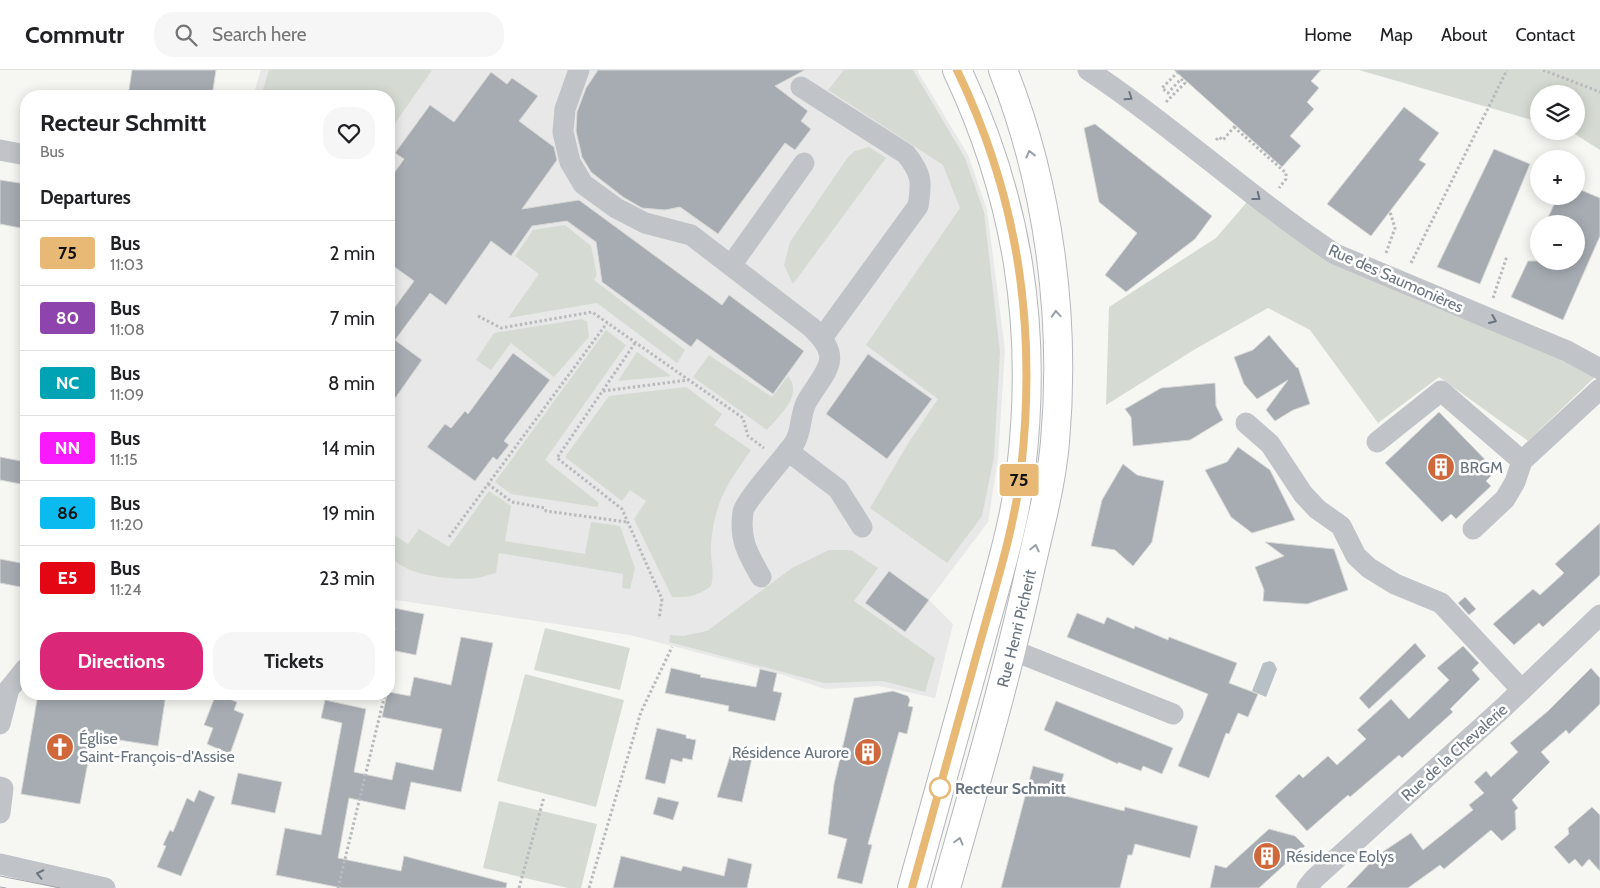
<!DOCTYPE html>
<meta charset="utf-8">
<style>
body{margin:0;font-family:Cabin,sans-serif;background:#f6f6f6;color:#202124;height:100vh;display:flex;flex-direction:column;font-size:19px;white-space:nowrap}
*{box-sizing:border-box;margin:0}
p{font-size:16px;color:#757577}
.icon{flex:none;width:28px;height:28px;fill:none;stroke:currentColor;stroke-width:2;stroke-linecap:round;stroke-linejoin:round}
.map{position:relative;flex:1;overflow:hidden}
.panel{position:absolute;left:20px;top:20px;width:375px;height:610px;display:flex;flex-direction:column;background:#fff;border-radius:20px;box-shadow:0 2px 12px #0003}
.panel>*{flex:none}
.badge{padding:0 10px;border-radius:4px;font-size:18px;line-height:32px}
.buttons{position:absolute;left:1530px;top:15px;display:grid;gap:10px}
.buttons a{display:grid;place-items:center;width:55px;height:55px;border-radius:50%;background:#fff;box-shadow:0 2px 12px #0003;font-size:25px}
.map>.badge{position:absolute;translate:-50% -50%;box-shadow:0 0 0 2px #fff}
h2{padding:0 20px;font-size:19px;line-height:45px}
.round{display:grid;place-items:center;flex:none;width:52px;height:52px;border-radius:20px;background:#f6f6f6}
.head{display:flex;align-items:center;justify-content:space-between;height:85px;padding:0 20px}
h1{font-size:24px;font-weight:800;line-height:38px}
.button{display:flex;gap:10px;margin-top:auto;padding:10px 20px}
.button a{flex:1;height:58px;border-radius:20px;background:#db2777;color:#fff;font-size:20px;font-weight:800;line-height:58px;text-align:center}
.button a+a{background:#f6f6f6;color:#202124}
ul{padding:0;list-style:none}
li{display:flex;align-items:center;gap:15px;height:65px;padding:0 20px;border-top:1px solid #e0e0e0}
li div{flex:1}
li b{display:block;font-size:19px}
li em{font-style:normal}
li .badge{min-width:55px;font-weight:700;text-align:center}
header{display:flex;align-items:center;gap:30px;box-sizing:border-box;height:70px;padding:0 25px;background:#fff;border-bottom:1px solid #e0e0e0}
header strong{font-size:24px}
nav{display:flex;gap:28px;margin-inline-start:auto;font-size:18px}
.search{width:350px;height:45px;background:#f6f6f6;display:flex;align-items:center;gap:12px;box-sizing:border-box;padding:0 18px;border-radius:20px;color:#757577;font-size:19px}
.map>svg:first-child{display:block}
.built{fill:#e7e8e7}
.green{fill:#d5dbd3}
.water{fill:#b7c0c5}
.building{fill:#a6acb2;stroke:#d8d8d6}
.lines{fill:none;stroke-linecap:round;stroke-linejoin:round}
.major-casing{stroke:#b4b7bb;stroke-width:30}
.path{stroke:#b8babd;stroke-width:3;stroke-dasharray:2.5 2.5;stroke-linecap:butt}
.minor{stroke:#c0c3c7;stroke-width:21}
.major{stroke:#fff;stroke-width:28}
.tram{stroke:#a2a6ac;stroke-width:1}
.oneway{stroke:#697481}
.oneway2{stroke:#969ea7}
.line-casing{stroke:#fff;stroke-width:11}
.line{stroke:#e8b975;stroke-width:8}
.stop-dot{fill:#fff;stroke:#e8b975;stroke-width:2.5}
.labels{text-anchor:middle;stroke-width:5;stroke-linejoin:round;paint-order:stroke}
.street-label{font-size:16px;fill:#697481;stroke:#fff}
.poi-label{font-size:16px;fill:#697481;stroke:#fff;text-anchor:start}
.stop-label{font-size:16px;font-weight:bold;fill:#697481;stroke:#fff;text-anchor:start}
</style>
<header>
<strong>Commutr</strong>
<div class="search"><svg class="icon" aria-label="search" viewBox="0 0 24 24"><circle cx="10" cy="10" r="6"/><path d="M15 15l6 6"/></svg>Search here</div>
<nav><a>Home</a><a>Map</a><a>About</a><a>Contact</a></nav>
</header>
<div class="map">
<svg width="1600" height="818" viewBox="0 0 1600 818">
<rect width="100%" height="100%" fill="#f6f6f3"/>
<polygon class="built" points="261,0 917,0 968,85 987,140 1005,280 998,388 988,452 929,530 953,554 935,628 879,616 825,619 777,603 630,565 389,529 389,26 253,26"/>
<g class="green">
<polygon points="269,0 432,0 389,62 389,26 261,26"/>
<polygon points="844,0 913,0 965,88 984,142 1000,282 994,387 982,446 947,493 870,438 909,372 938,329 866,275 960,138 943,95 828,20"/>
<polygon points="1359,0 1600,0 1600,80 1570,61 1576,61 1576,24 1539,24 1539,52"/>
<polygon points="869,77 886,88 793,214 784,195 790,172 848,87 855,81"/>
<polygon points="1247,132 1563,289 1595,307 1528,371 1439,307 1378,353 1310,260 1268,238 1197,278 1106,335 1109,237 1216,168"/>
<polygon points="565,155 591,176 597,205 594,210 685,280 677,293 597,233 508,248 539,204 515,186 533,160"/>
<polygon points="582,249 587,252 589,267 554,307 511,273 491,300 476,290 494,263"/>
<polygon points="606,260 626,275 545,390 599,433 597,437 511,424 495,412"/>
<polygon points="637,282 671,306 618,311"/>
<path d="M709 285 772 327 788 306C804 325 779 346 767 360L693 307Z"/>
<path d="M686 317 722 344 714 355 751 380C727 415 715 430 711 474 710 489 715 502 711 516 698 526 688 528 672 527L634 449 646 431 630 420 622 431 565 387 609 326Z"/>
<path d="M489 421 511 436 505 471 585 484 591 452 620 456 635 498 630 519 622 518 623 504 499 483 496 503C490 504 483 507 477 508 456 511 397 506 389 482 387 476 389 468 389 462L408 474 419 459 449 477Z"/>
<polygon points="829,480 851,480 878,498 854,531 935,588 925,622 883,611 824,613 669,572 670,565 683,566 707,561 792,498"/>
<polygon points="545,558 630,578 620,620 534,600"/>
<polygon points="525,604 624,630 596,737 497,711"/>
<polygon points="499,731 597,754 581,818 568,818 483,798"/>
</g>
<polygon class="water" points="1270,591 1274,593 1277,599 1266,627 1252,621 1263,593"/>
<g class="building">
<polygon points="132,0 216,0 212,26 128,26"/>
<polygon points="598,0 805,0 775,16 808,41 801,51 811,59 795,80 785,73 718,164 680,137 665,140 642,138 623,127 591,102 582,87 576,61 577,42 586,18"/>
<polygon points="1174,0 1321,0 1311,11 1319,18 1307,32 1314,39 1290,66 1301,76 1282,97"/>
<polygon points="491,2 507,14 512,8 538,26 519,51 554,77 557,90 522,139 579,130 722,235 729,225 804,281 773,324 697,269 691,277 602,212 596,172 567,151 532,156 511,186 491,171 446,235 430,223 395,270 422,290 389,337 389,245 414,211 389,193 389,110 404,89 395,83 430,35 454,52"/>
<polygon points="1404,37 1439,63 1419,90 1426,94 1371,166 1327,134"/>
<polygon points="1095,54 1212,146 1195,169 1126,222 1105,205 1137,163 1099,132 1084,58"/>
<polygon points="1494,79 1530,94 1480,214 1437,197"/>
<polygon points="0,110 26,114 26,159 0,154"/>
<polygon points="1576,118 1600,128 1600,166 1563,250 1511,227 1528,191 1576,191 1576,154 1545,154 1558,126 1576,126"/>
<polygon points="1269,265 1297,298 1298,297 1310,334 1293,340 1275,351 1266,340 1288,310 1257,329 1244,314 1234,287 1253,280"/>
<polygon points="513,283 550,310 504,371 509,375 497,390 493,387 475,411 427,377 445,354 451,358 465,341 468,344"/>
<polygon points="868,284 932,329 887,389 826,344"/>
<polygon points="1215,313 1216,336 1223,350 1190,370 1133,376 1131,347 1125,339 1161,318"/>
<polygon points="1439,342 1496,401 1486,411 1491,416 1456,449 1451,444 1442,452 1385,393"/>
<polygon points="1238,377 1270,400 1295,450 1252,463 1231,447 1205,400 1227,392"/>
<polygon points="0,387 26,392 26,415 0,410"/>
<polygon points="1123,394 1137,405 1164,411 1152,472 1133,496 1115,480 1091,476 1102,430"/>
<polygon points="1600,453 1600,505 1543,557 1539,553 1514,575 1493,554 1533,519 1540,525 1564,503 1555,494"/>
<polygon points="1265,472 1334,479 1348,520 1307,534 1263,531 1264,520 1255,497 1284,486"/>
<polygon points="0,489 26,494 26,518 0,513"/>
<polygon points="889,501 929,530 905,562 865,533"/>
<polygon points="1465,527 1476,539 1469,545 1458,533"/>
<polygon points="389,537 424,544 416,585 391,580 395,558 389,557"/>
<polygon points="1077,543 1104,554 1107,547 1134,559 1135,556 1168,570 1169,567 1237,593 1229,613 1258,624 1248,647 1238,643 1229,664 1226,663 1209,708 1178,696 1208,624 1067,567"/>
<polygon points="461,567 493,573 461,722 411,712 405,740 349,728 338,788 401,801 404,786 507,813 506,818 342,818 276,805 285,758 321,765 342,653 321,648 325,630 366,639 354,702 392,710 396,692 433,700 442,659 382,647 387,624 389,622 410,626 414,607 451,615"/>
<polygon points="1415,573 1426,586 1369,639 1359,628"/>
<polygon points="1463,576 1479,593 1472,600 1480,609 1450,639 1453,642 1402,688 1399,685 1350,727 1348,725 1307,761 1275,726 1299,704 1303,708 1328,686 1337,695 1366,669 1357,660 1391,629 1409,649 1449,610 1437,598"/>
<polygon points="671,598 701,605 700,607 756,617 760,599 777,603 773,621 782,623 775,651 728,641 729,636 665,623"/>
<polygon points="1591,598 1600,608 1600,634 1569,664 1566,660 1541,682 1550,692 1512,730 1518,738 1515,741 1516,759 1502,771 1491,760 1444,799 1440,795 1408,818 1346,818 1378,785 1411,763 1423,780 1473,740 1469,735 1484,723 1474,712 1486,701 1491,707 1518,682 1510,673 1548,641"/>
<polygon points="893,621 908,626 910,630 908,636 913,637 907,664 899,662 868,774 872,775 862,814 837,808 847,769 828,764 834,714 854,628"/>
<polygon points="38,624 166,624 158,676 93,666 80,734 21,724"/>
<polygon points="216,624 237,632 234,640 244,644 230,684 207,674 213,658 204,655"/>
<polygon points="1056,631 1173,678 1162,704 1143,696 1141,701 1118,692 1118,694 1044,660"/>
<polygon points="657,658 686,665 686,668 696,670 692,690 683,688 682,692 671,689 665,714 645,709"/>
<polygon points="731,683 752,688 742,732 717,727"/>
<polygon points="1033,696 1064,704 1058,724 1124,741 1125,737 1198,756 1190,788 1135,774 1132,785 1128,785 1120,818 1001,818"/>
<polygon points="238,703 282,712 275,743 231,734"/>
<polygon points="199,720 215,727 181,806 157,797 166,776 163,775 170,760 173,762 187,728 194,732"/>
<polygon points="658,727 679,732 673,750 653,744"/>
<polygon points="1592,737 1600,745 1600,801 1589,789 1582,797 1575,789 1569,794 1554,777 1569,764 1568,758"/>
<polygon points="1269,759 1295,766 1305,776 1259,818 1210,818 1215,795 1226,798"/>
<polygon points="621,786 681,801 683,796 724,806 728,788 752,794 747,818 613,818"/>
</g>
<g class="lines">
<g class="major-casing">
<g id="major">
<path d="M912 818C935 736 957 655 980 573 995 517 1014 458 1021 400 1038 258 1018 129 957 0"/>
<path id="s1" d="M946 818C975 715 1005 613 1028 509 1038 463 1051 418 1055 372 1066 248 1049 116 1003 0"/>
</g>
</g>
<g class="path">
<polyline points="1543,0 1600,22"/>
<polyline points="1166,32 1185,13 1181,9 1168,23 1162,18 1177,3"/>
<polyline points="1234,57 1286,103 1286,109 1279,118"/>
<polyline points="1216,70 1219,67 1223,70 1235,56"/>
<polyline points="1386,183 1395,158 1390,142"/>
<polyline points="1411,193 1507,0"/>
<polyline points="1493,228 1507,186"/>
<polyline points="478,246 501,258 592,242 743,348 748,366 764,378"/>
<polyline points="635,273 557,388 622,439 662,529 659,549"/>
<polyline points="603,321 688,310"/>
<polyline points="488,414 512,432 545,438 546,441 627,452"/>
<polyline points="449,467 607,253"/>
<polyline points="389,609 391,599"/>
<polyline points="338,818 385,624"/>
<polyline points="519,818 544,727"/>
<polyline points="589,818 641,642 672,577"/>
</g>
<g class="minor">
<path d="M579 0 565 39 563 62 570 92 583 114 616 138 645 153 691 165 811 257C845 289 826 299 807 331 800 343 802 360 795 372 786 386 745 430 743 442 739 470 748 484 761 507"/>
<path d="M1088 0C1174 57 1249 127 1335 184L1567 281 1600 299"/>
<path d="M801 17 906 84C922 104 922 112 918 136L822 268"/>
<polyline points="0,80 26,85"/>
<polyline points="732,194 804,93"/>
<polyline points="1246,353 1270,374 1303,424 1317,439 1341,456 1356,486 1369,498 1395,514 1441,533 1522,620"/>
<polyline points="1377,372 1441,321 1522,391"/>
<polyline points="788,381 838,419 862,457"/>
<polyline points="1473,459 1505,429 1515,412 1522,391 1600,319"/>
<polyline points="1012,580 1173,644"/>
<polyline points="0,654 9,619 26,598"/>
<polyline points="0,717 3,718 0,743"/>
<polyline points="0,794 105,818"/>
<polyline points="1307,818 1314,809 1504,637 1600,545"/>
</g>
<use href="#major" class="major"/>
<g class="tram">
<polyline points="0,806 60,818"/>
<polyline points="0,817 6,818"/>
</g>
</g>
<defs><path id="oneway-chevron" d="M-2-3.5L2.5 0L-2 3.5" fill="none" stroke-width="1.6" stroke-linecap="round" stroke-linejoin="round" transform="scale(1.25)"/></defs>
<g class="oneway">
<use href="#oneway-chevron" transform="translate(1129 27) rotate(34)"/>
<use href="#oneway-chevron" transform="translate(1257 127) rotate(38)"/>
<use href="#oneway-chevron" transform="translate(1493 250) rotate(23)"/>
<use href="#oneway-chevron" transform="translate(40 804) rotate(-168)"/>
</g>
<g class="oneway2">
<use href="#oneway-chevron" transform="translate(1030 84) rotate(-104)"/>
<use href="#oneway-chevron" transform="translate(1056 244) rotate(-94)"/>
<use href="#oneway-chevron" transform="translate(1035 478) rotate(-77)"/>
<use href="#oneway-chevron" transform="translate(959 771) rotate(-75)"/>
</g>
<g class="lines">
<g class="line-casing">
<path id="line" d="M912 818C935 735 958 652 981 569 996 515 1015 455 1021 400 1037 258 1019 129 957 0"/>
</g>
<use href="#line" class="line"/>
</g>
<defs>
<g id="building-disc" transform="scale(1.4375)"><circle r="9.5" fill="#cf693b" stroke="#fff"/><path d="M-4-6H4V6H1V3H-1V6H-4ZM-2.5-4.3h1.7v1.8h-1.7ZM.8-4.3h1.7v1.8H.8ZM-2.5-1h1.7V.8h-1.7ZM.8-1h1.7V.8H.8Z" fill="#fff"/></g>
<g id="church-disc" transform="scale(1.4375)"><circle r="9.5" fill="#cf693b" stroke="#fff"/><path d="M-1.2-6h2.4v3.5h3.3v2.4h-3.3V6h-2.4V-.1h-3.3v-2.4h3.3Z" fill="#fff"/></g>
</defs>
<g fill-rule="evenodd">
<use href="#building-disc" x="1441" y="397"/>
<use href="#church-disc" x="60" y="677"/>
<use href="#building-disc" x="868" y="682"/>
<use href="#building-disc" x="1267" y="786"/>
</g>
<circle class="stop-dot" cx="940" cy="718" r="10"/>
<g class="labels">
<g class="street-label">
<text transform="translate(1396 208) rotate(24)" y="6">Rue des Saumonières</text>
<text dy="6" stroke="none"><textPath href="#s1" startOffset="269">Rue Henri Picherit</textPath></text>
<text transform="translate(1454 682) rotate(-42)" y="6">Rue de la Chevalerie</text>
</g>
<g class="poi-label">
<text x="1460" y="403">BRGM</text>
<text x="79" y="674">Église<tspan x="79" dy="18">Saint-François-d'Assise</tspan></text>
<text x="849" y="688" text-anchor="end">Résidence Aurore</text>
<text x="1286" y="792">Résidence Eolys</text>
</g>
<g class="stop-label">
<text x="955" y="724">Recteur Schmitt</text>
</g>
</g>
</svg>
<div class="buttons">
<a><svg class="icon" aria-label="layers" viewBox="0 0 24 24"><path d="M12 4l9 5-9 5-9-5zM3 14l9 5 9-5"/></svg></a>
<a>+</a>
<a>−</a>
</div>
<b class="badge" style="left:1019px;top:410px;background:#e8b975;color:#111">75</b>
<section class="panel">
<div class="head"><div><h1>Recteur Schmitt</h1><p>Bus</p></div><a class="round"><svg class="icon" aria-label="heart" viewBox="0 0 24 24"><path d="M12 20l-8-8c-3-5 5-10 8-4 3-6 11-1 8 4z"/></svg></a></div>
<h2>Departures</h2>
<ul>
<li><span class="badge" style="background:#e8b975;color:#111">75</span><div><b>Bus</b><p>11:03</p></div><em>2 min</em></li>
<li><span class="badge" style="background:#8e44ad;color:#fff">80</span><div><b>Bus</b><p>11:08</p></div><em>7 min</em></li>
<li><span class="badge" style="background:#00a3b4;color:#fff">NC</span><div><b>Bus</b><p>11:09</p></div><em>8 min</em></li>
<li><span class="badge" style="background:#f91aff;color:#fff">NN</span><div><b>Bus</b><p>11:15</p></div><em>14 min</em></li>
<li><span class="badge" style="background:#0bbbef;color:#111">86</span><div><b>Bus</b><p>11:20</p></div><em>19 min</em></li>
<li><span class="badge" style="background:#e30613;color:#fff">E5</span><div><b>Bus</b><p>11:24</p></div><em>23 min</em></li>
</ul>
<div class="button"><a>Directions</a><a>Tickets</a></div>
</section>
</div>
